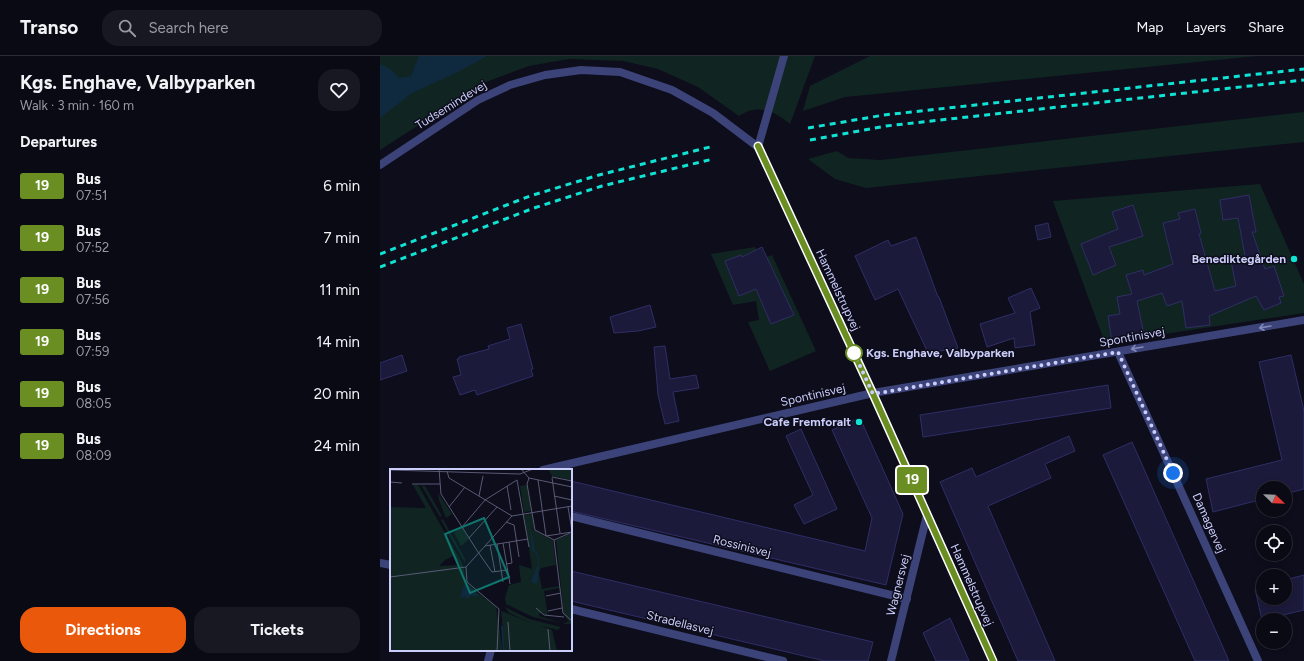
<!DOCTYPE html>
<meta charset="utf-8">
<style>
body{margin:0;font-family:Figtree,sans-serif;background:#181822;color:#f1f3f6;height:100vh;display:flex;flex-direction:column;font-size:15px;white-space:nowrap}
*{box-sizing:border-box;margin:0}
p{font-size:13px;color:#999aa0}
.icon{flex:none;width:22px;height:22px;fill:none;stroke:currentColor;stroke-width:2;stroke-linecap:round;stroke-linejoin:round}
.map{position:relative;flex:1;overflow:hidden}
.drawer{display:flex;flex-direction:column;background:#0a0a15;width:380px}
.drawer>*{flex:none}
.badge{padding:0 8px;border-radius:3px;font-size:14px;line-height:26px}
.needle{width:26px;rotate:113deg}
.tools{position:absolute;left:876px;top:425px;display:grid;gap:8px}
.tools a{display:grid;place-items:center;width:36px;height:36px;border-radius:50%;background:#0a0a15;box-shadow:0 2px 6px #0003,0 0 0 1px #2a2b34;font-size:20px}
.you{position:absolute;width:20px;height:20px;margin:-10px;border:3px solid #fff;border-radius:50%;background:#1a73e8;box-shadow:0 0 0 6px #1a73e833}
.map>.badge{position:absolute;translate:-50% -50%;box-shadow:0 0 0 2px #fff}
h2{padding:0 20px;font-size:15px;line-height:36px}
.round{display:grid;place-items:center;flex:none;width:42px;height:42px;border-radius:16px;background:#181822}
.summary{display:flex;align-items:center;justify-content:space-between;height:68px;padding:0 20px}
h1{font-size:19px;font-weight:700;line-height:30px}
.cta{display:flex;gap:8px;margin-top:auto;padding:8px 20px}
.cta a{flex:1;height:46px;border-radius:16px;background:#ea580c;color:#fff;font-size:16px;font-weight:700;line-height:46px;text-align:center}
.cta a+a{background:#181822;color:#f1f3f6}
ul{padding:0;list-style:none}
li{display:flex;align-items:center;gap:12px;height:52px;padding:0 20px}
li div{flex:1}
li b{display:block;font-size:15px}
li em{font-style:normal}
li .badge{min-width:44px;font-weight:700;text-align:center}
header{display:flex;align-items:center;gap:24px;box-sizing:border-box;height:56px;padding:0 20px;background:#0a0a15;border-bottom:1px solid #2a2b34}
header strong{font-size:19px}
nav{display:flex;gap:22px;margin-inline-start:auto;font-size:14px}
.search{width:280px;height:36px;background:#181822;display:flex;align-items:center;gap:10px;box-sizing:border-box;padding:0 14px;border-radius:16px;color:#999aa0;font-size:15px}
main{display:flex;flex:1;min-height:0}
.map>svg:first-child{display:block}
.green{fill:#102521}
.water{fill:#0f293e}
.building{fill:#1b1a3b;stroke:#2f2e66}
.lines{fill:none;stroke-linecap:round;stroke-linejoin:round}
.minor{stroke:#3b4378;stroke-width:8}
.rail{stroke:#10e2d3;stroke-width:3;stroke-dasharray:6 5;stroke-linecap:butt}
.oneway{stroke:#8388ba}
.line-casing{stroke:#fff;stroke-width:9}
.line{stroke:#6b8e23;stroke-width:6}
.walk{stroke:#cbcefb;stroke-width:4;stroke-dasharray:0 7.2}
.poi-dot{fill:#10e2d3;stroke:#0d0d1c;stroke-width:1.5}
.stop-dot{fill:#fff;stroke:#6b8e23;stroke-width:2}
.labels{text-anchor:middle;stroke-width:3;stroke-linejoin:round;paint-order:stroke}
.street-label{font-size:12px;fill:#cbcefb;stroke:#0d0d1c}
.poi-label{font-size:12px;font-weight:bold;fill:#cbcefb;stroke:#0d0d1c;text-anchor:end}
.stop-label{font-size:12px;font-weight:bold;fill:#cbcefb;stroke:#0d0d1c;text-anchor:start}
.inset-river{fill:none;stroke:#0f293e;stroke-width:2}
.inset-road{fill:none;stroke:#595a75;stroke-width:1}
.view{fill:#0f766e;fill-opacity:0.15;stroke:#0f766e;stroke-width:2}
.inset-edge{fill:none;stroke:#cbcefb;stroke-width:2}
</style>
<header>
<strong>Transo</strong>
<div class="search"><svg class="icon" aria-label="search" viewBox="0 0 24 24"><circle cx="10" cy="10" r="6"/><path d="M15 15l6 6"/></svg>Search here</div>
<nav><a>Map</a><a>Layers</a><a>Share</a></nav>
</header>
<main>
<section class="drawer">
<div class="summary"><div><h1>Kgs. Enghave, Valbyparken</h1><p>Walk · 3 min · 160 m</p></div><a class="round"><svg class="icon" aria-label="heart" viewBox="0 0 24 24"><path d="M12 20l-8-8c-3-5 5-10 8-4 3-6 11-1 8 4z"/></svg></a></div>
<h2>Departures</h2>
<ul>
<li><span class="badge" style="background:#6b8e23;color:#fff">19</span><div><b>Bus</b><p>07:51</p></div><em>6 min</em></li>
<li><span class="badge" style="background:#6b8e23;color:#fff">19</span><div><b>Bus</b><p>07:52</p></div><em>7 min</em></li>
<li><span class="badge" style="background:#6b8e23;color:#fff">19</span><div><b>Bus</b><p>07:56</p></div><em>11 min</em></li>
<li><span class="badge" style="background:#6b8e23;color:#fff">19</span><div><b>Bus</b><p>07:59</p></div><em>14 min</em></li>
<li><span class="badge" style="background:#6b8e23;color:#fff">19</span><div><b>Bus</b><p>08:05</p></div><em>20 min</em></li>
<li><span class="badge" style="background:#6b8e23;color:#fff">19</span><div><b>Bus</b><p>08:09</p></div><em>24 min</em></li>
</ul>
<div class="cta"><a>Directions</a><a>Tickets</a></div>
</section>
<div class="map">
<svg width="924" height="605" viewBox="0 0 924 605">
<rect width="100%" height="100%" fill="#0d0d1c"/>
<g class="green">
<path d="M0 0H435L410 68C394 55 378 47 359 60L318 31 278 13 243 5 189 3 149 10 106 26 0 94Z"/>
<polygon points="490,0 877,0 465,41 423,55 430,30"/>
<polygon points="924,56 924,86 486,132 455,123 428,103 457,95 468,102 500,104"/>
<polygon points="880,128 924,228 924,257 725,287 673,145"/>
<polygon points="375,191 381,203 392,199 436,295 390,315 368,266 379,264 376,245 353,249 331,198"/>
</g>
<polygon class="water" points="39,0 107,0 78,16 32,37 0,62 0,8 10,13 19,22 31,20"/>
<g class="building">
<polygon points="869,139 876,176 872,176 885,213 894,210 904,240 899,241 901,247 884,254 876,240 829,260 830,269 806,272 802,245 787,250 782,237 757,245 764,279 732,285 728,260 740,258 737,241 752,238 746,219 763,214 764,219 793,208 783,167 800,163 798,157 815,153 821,177 819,178 835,235 856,230 851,205 865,200 858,162 843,164 840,144"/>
<polygon points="753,149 763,180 729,191 736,209 713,219 701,188 738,173 732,156"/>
<polygon points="668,167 671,181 658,184 655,170"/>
<polygon points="536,181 558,241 559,241 578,292 548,297 518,233 495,244 475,200 508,184 511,190"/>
<polygon points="382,191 414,259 391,268 376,233 359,240 345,205 361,199 362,201"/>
<polygon points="651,232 660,252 650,256 655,289 635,292 634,282 607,291 600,268 635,257 628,242"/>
<polygon points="270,249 276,271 258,275 234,277 230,261"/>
<polygon points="141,268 153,313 151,313 153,320 97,339 95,334 80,339 73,321 81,319 77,303 79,303 79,301 109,293 108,290 130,283 127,272"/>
<polygon points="285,290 290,323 316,319 319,332 293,336 299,365 285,368 278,339 274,291"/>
<polygon points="22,299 27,315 0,324 0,307"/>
<polygon points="911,299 924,355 924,433 905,438 905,432 883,432 883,443 833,456 826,423 902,404 879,306"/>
<polygon points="728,329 731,352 543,381 540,359"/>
<polygon points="480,362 523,458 506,529 191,455 191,425 485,495 492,462 452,374"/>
<polygon points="421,373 457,453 424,468 414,449 433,439 406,380"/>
<polygon points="689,380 695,395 665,408 671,422 608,450 675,605 638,605 560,426 592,412 596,421"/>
<polygon points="752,386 849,605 815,605 723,399"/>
<polygon points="191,515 493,586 488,605 445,605 191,545"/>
<polygon points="924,519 924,554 882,564 875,533 883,530 883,542 905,542 905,524"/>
<polygon points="570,562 589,605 556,605 543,577"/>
</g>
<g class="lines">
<g class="minor">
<polyline points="404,0 378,91 493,337 613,605"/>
<polyline points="0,109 98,44 130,29 165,19 201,14 240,16 292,34 333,57 378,91"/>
<polyline points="738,296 878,605"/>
<polyline points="163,414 493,337 924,264"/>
<polyline points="191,460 527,543"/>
<polyline points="0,507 11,509"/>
<polyline points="191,553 403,605"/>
<polyline points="108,605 111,594"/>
<polyline points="511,605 547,459"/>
</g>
<g class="rail">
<polyline points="428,72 504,59 924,13"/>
<polyline points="430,84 506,70 924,24"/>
<polyline points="0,198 150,140 219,119 330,91"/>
<polyline points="0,211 154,152 222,130 333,103"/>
</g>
</g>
<defs><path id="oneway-shaft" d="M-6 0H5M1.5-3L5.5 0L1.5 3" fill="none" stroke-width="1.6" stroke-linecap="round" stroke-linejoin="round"/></defs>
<g class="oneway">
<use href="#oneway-shaft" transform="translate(885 271) rotate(170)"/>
<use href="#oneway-shaft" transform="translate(757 292) rotate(170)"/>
</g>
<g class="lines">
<g class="line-casing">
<polyline id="line" points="378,90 493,338 613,605"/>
</g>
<use href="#line" class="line"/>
<polyline class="walk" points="474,297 493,338 738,296 793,417"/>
</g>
<g class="poi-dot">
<circle cx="914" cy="203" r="4"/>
<circle cx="479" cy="366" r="4"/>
</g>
<circle class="stop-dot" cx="474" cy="297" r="8"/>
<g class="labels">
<g class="street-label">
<text transform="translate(71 49) rotate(-32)" y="4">Tudsemindevej</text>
<text transform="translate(458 234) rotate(65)" y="4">Hammelstrupvej</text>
<text transform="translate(752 281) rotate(-10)" y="4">Spontinisvej</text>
<text transform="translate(433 339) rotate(-13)" y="4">Spontinisvej</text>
<text transform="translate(829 467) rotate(66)" y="4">Damagervej</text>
<text transform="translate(362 490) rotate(14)" y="4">Rossinisvej</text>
<text transform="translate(518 529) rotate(-76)" y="4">Wagnersvej</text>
<text transform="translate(592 529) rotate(66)" y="4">Hammelstrupvej</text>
<text transform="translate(300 567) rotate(14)" y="4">Stradellasvej</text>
</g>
<g class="poi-label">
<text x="906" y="207">Benediktegården</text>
<text x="471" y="370">Cafe Fremforalt</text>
</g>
<g class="stop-label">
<text x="486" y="301">Kgs. Enghave, Valbyparken</text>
</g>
</g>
<g transform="translate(10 413)">
<rect width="182" height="182" fill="#0d0d1c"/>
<path d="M158 0H182V11L162 7ZM23 16H28L73 96 76 114 106 138 113 182H0V38L36 39ZM63 87 70 96 49 97 55 91ZM31 16 35 17 52 47 50 48ZM137 16 141 42 134 43 130 17ZM48 24 62 45 56 49 49 31ZM142 45 144 60 138 57 163 72 166 96 151 99 149 104 152 120 169 117V119L154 122 158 147 150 144 149 147 171 154 143 148 116 135 115 129 119 116 131 113 129 96 142 100 134 46ZM53 50 75 90V94L51 51ZM71 57 79 70 71 77 64 64ZM182 64V155H173L179 152 174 146 166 71ZM115 138 139 150 171 158 168 161 150 157 162 161 167 182H115L111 142 144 155 119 144Z" fill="#102521" fill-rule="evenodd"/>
<path d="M140 58 144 75V80L148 85 149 96 148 113 144 115 141 112 148 96 147 86 142 81ZM74 115 75 116 89 126 85 128 82 126 77 130 75 127 70 130Z" fill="#0f293e"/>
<path class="inset-river" d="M112 157 114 182"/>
<path class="inset-road" d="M49 0 51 25 88 83 102 103 118 101M131 0 139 9 182 18M0 1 130 5 143 0M57 2 59 9 122 47M162 8 182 12M139 9 137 15 145 61 164 71M162 9 170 64M148 11 156 67 182 63M0 13 12 14M22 15H50M117 17 121 41M89 27 93 7M164 27 182 31M59 38 75 18M178 38 182 62M116 53 124 56 129 88M72 58 95 31 127 11 139 78M79 69 107 38M164 71 173 144 182 152M164 71 180 64M113 74 120 115M107 75 113 113M100 76 105 103M95 77 138 70M116 95 122 94 119 73M76 98 77 113 109 140 107 182M0 108 76 98 122 47 182 37M156 127 171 124M146 139 154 146 174 148M158 142 172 139M118 153 120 182M158 160 160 182"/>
<path class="view" d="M94 49 119 108 80 124 55 65Z"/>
<rect width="182" height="182" class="inset-edge"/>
</g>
</svg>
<div class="tools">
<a><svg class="needle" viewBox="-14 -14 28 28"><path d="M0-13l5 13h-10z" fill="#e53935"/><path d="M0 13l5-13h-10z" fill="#999aa0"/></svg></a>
<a><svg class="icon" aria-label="locate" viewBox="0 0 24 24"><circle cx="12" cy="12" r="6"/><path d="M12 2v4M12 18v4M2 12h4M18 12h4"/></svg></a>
<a>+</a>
<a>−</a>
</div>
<div class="you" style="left:793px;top:417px"></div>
<b class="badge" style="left:532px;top:424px;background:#6b8e23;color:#fff">19</b>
</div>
</main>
